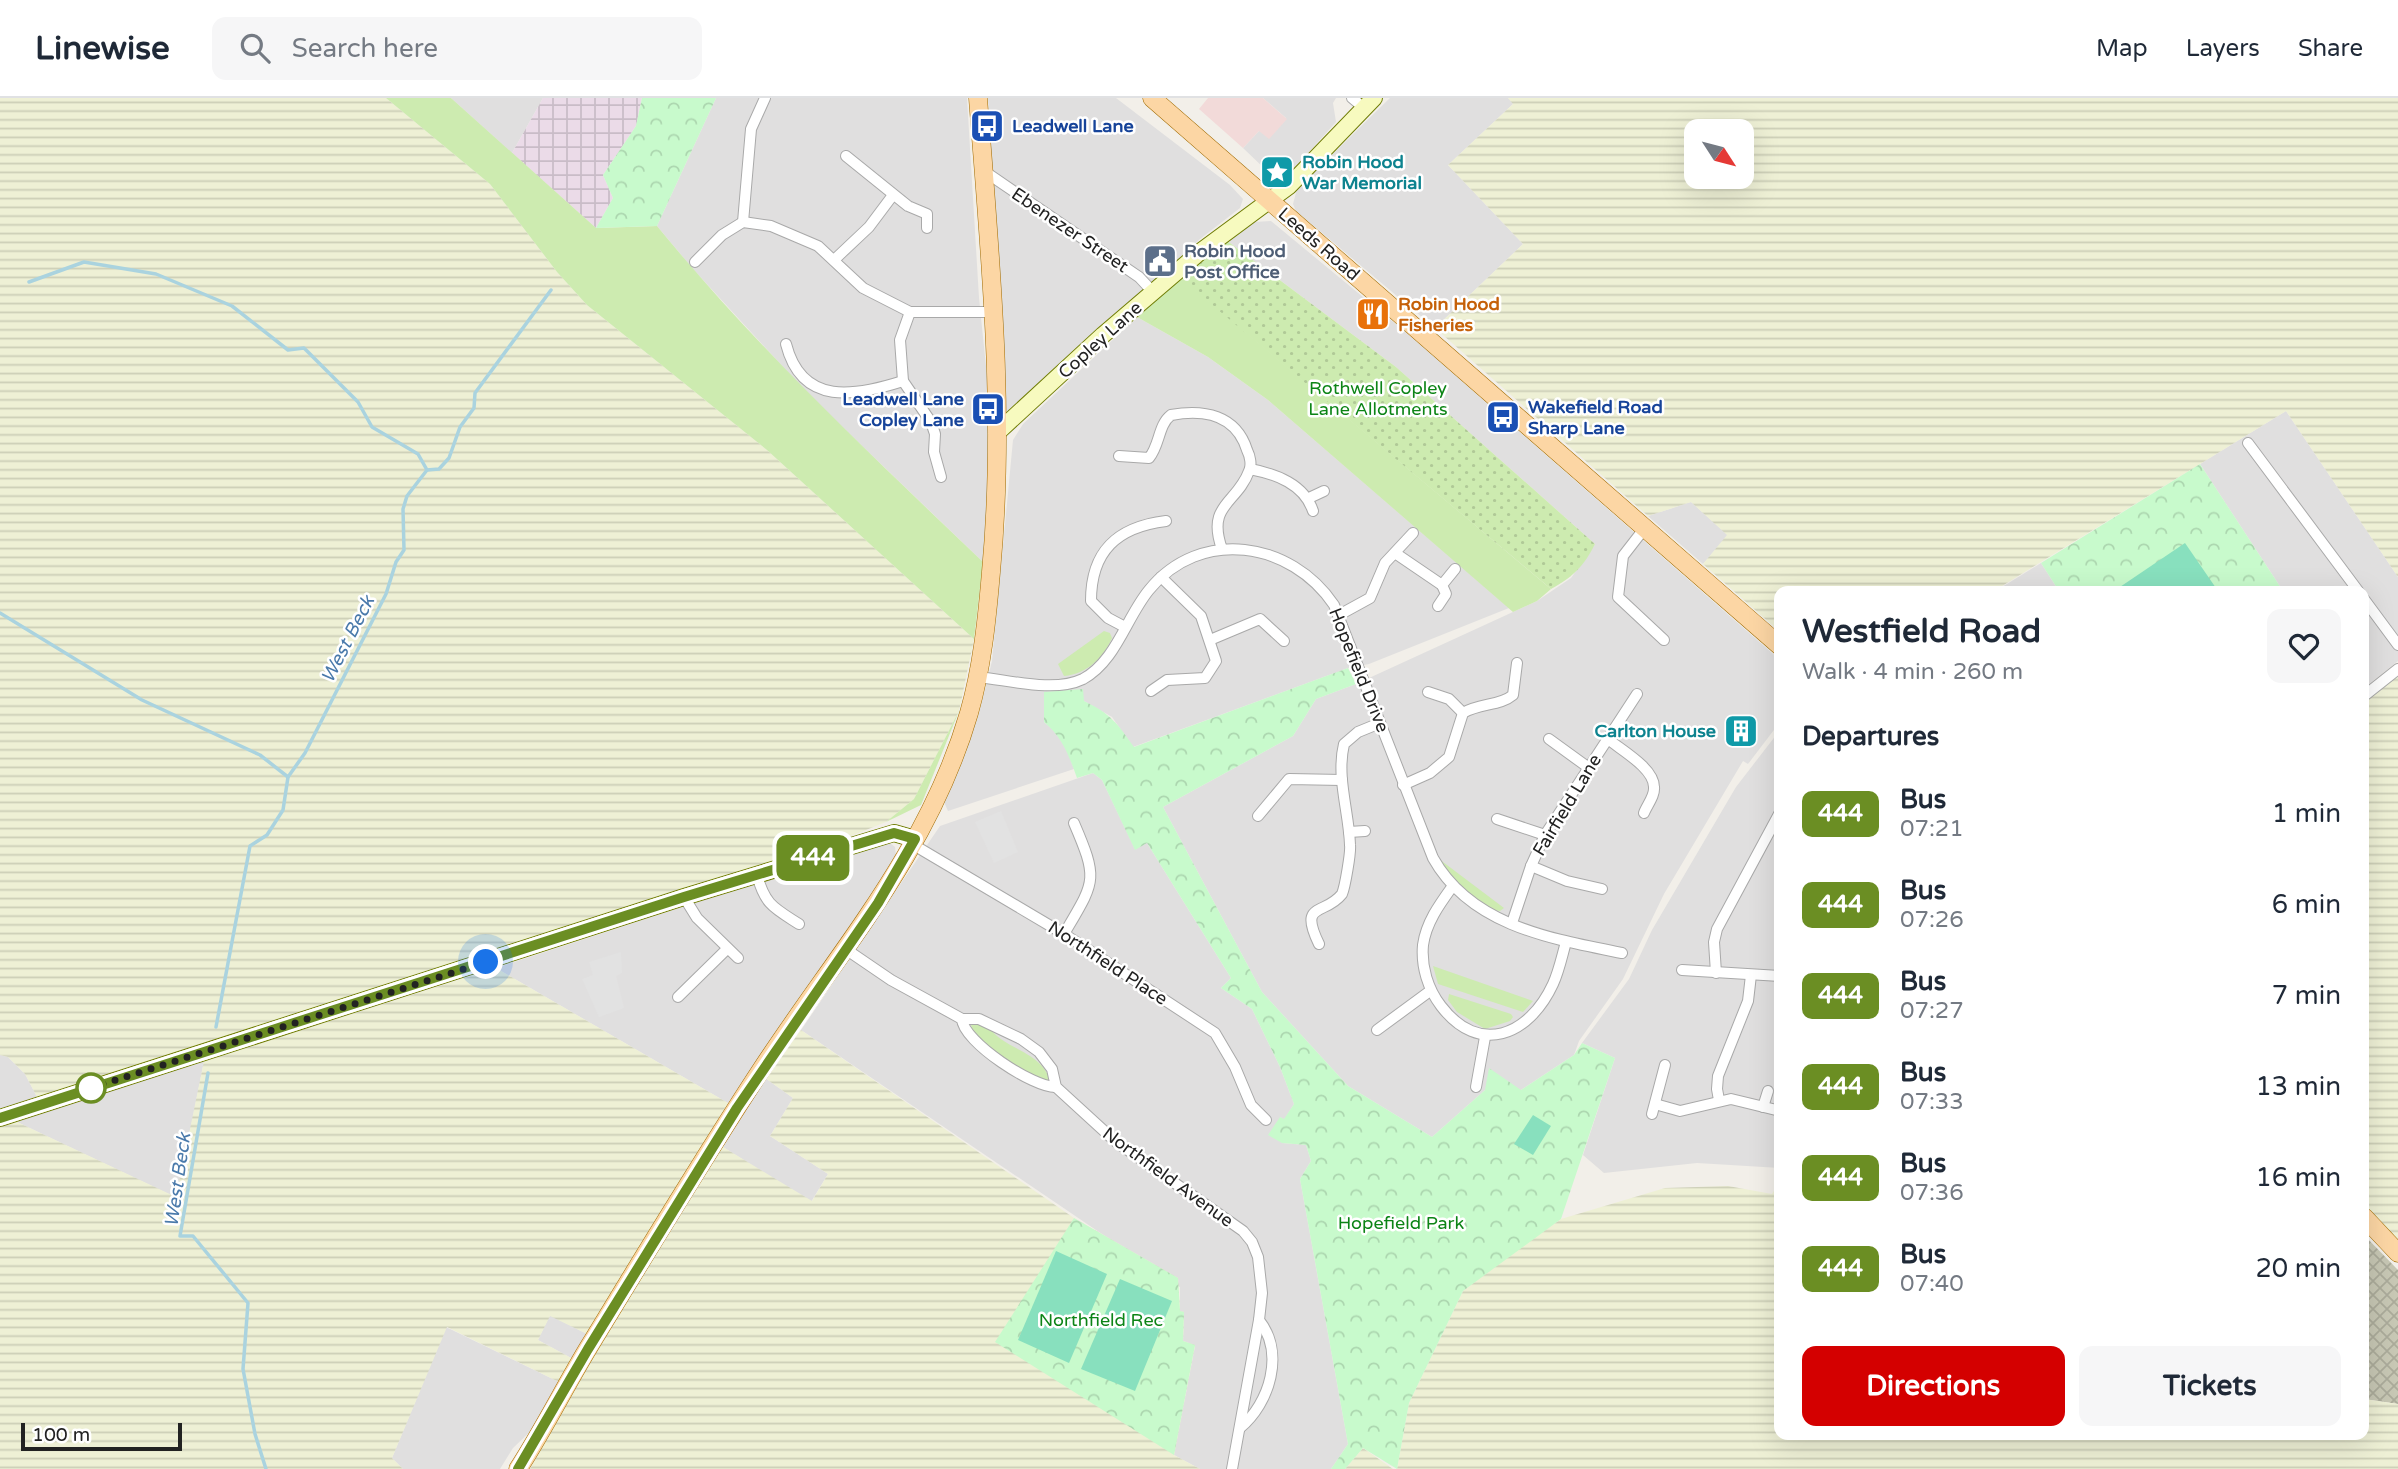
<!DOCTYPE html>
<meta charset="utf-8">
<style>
body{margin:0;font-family:"Varela Round",sans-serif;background:#f6f6f7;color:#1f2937;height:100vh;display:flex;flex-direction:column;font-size:26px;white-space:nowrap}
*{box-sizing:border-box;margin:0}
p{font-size:23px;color:#747a83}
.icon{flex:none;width:38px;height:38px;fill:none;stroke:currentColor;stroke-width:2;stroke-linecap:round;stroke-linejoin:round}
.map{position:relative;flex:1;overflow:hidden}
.drawer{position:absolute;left:1774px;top:488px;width:595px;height:854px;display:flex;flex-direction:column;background:#fff;border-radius:14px;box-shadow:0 7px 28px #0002}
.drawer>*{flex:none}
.badge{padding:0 14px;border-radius:10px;font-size:24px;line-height:46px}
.needle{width:46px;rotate:126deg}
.buttons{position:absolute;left:1684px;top:21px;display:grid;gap:14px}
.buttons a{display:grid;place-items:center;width:70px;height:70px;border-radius:14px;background:#fff;box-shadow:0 7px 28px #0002;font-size:35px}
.scale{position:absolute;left:21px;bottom:18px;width:161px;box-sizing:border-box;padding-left:7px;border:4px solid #222;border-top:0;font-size:19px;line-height:24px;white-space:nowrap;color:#222;-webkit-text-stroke:5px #fff;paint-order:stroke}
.you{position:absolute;width:35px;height:35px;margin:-18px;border:5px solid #fff;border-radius:50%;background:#1a73e8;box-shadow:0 0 0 10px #1a73e833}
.map>.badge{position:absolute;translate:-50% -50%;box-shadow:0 0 0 4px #fff}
h2{padding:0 28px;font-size:26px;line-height:63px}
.round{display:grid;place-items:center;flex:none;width:74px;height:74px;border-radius:14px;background:#f6f6f7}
.headline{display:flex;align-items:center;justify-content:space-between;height:119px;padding:0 28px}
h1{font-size:33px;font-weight:700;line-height:52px}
.primary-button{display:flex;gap:14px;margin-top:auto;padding:14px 28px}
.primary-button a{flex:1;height:80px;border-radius:14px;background:#d40000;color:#fff;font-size:28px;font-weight:700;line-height:80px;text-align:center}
.primary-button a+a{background:#f6f6f7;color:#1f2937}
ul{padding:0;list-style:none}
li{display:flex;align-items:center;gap:21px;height:91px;padding:0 28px}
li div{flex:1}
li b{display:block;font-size:26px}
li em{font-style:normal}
li .badge{min-width:77px;font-weight:700;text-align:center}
header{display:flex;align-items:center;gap:42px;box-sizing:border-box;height:98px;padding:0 35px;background:#fff;border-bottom:2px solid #e0e1e3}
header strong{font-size:33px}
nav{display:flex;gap:38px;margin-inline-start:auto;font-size:24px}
.search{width:490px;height:63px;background:#f6f6f7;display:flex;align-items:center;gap:18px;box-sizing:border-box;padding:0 24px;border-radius:14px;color:#747a83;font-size:26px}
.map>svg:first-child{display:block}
.residential{fill:#e0dfdf}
.commercial{fill:#f2dad9}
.industrial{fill:url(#industrial-grid)}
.construction{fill:url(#construction-cross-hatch)}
.farmland{fill:url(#farmland-rules);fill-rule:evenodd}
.grass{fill:#cdebb0}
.park{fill:url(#park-crowns)}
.garden{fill:url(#garden-dots)}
.pitch{fill:#88e0be}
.parking{fill:#e2e2e2}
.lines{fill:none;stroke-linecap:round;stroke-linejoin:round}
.stream{stroke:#aad3df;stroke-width:3.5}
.street-casing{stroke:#a9a9a9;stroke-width:12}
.secondary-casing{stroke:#707d05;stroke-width:18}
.primary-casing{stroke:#a06b00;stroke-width:19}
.street{stroke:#fff;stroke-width:10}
.secondary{stroke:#f7fabf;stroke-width:16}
.primary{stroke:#fcd6a4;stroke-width:18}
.line-casing{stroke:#fff;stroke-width:16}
.line{stroke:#6b8e23;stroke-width:10}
.walk{stroke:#222;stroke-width:7;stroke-dasharray:0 12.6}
.stop-dot{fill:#fff;stroke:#6b8e23;stroke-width:3.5}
.labels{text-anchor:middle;stroke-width:5;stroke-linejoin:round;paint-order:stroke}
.transit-label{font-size:18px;font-weight:bold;fill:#164399;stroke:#fff;text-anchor:start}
.culture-label{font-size:18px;font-weight:bold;fill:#0d838f;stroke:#fff;text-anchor:start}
.street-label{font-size:18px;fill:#222;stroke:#fff}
.service-label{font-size:18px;font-weight:bold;fill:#4e5e75;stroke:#fff;text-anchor:start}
.food-label{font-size:18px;font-weight:bold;fill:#c56008;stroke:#fff;text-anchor:start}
.park-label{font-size:18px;fill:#0c8416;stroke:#fff}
.water-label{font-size:19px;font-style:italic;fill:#4a7aab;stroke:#fff}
</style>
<header>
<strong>Linewise</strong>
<div class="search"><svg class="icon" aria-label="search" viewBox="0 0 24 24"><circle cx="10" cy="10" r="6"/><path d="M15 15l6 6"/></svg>Search here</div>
<nav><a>Map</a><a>Layers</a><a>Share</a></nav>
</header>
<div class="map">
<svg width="2398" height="1371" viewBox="0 0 2398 1371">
<defs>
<pattern id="industrial-grid" width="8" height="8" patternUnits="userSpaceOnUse" patternTransform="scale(1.75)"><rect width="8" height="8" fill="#ebdbe8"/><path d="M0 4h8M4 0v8" fill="none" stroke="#c9bcc7"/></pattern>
<pattern id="construction-cross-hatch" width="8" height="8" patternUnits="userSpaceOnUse" patternTransform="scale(1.75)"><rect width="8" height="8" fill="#c7c7b4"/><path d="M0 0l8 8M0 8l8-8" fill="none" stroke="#abab9a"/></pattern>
<pattern id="farmland-rules" width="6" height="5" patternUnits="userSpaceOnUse" patternTransform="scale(1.75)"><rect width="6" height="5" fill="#eef0d5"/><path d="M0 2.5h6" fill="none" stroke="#ccceb7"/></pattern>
<pattern id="park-crowns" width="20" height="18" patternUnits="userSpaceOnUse" patternTransform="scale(1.75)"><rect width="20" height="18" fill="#c8facc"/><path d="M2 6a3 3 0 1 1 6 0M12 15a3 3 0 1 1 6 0" fill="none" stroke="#acd6af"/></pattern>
<pattern id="garden-dots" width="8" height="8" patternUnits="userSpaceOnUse" patternTransform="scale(1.75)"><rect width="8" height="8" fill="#cdebb0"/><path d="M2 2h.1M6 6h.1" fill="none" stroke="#b0c997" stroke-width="1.8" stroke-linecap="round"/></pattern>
</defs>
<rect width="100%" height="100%" fill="#f2efe9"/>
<g class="residential">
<polygon points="451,0 543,0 512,55"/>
<polygon points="716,0 967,0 979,200 992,327 983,464 807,295 693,171 657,128"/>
<polygon points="988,0 1116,0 1230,87 1243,101 1240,110 1200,141 1009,314 1005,312"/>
<polygon points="1263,0 1336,0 1333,5 1336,24 1292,73 1282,68 1266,72 1243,50 1259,33 1286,20"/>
<polygon points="1390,0 1508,0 1514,5 1448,67 1523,146 1435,230 1296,113 1293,106 1297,91"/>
<polygon points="1271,123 1409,237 1780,562 1780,624 1748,666 1743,663 1664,796 1623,881 1579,943 1574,957 1521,992 1485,992 1432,1039 1348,988 1262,894 1163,709 1293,638 1316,601 1356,586 1537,503 1571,480 1595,446 1396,269 1226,142 1254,124"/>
<polygon points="1137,219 1208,259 1268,302 1509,510 1369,566 1348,570 1133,649 1112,619 1084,603 1076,593 1044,594 1044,624 1057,635 1066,649 1074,671 948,713 944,704 978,619 992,563 1013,342 1023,326"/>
<polygon points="2286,313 2398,479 2398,563 2364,590 2364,494 2283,493 2200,366"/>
<polygon points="1691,404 1728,437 1703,466 1648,418"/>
<polygon points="2041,465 2059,493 1994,494"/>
<polygon points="1780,632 1780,1070 1697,1065 1604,1075 1583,1057 1615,960 1582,945 1629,881 1652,832 1736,689"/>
<polygon points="1093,675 1102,682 1135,751 1147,745 1231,880 1221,890 1252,911 1280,969 1294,1006 1284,1022 1280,1019 1282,1045 1306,1047 1311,1063 1300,1081 1348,1346 1331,1371 1200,1371 1174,1357 1195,1248 1183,1243 1184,1215 1180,1214 1180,1189 801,932 940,728"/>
<polygon points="890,745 895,749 896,758 875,793 728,1005 496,870 876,746"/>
<polygon points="0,957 8,959 25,976 37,999 0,1011"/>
<polygon points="204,963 177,1100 15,1023"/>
<polygon points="765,980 793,1000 770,1038 828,1076 811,1104 723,1049"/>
<polygon points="550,1217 587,1236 573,1261 538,1242"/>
<polygon points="446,1229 559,1284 535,1329 513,1350 500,1371 403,1371 392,1360"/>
</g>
<polygon class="commercial" points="1208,0 1263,0 1287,21 1269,41 1259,33 1243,50 1199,11"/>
<polygon class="industrial" points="543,0 642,0 636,28 603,77 613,100 596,130 512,55"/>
<polygon class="construction" points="2364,1137 2398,1172 2398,1306 2364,1301"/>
<g class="farmland">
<polygon points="0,0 386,0 490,86 557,174 587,207 767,352 974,541 959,613 914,701 886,724 846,740 37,999 25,976 8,959 0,957"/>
<path d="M1508 0H2398V479L2286 313 1994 493 1780 494V534L1703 466 1727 437 1691 404 1648 418 1435 230 1523 146 1448 67 1513 6ZM1696 33H1741V79H1696Z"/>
<polygon points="2398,576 2398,1147 2364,1111 2364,602"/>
<polygon points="496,870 728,1005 587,1236 550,1218 538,1242 573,1261 559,1284 447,1229 392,1360 403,1371 0,1371 0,1028 15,1023 176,1099 204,963"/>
<polygon points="801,932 1074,1120 1178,1180 1180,1213 1184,1214 1183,1243 1195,1247 1174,1357 1200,1371 530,1371 589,1265 723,1049 812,1103 828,1076 770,1038 793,1000 765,980"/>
<polygon points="1780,1083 1780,1337 2364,1337 2364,1301 2398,1306 2398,1371 1397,1371 1409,1305 1463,1193 1507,1159 1561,1121 1665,1090 1728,1088 1772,1096"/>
<polygon points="1363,1350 1393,1371 1345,1371"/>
</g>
<g class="grass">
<path d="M386 0H451L596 130 657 128C756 249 870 356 983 464L974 541 767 352 587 207 557 174 490 86Z"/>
<polygon points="1180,179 1551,491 1537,503 1513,514 1268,302 1208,259 1137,219"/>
<path d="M1104 533 1110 535 1112 540C1103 560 1087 576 1064 578L1058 566Z"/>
<polygon points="959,613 921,707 886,724 914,701"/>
<path d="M1439 761 1504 810 1500 813C1473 810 1453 781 1439 761Z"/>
<polygon points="1433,868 1533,903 1523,914 1438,886"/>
<polygon points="1449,896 1511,916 1513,919 1510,923 1485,931 1457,914 1448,902"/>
<path d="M971 925 989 929C1003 951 1043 954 1050 983H1042C1025 973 970 944 971 925Z"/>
</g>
<g class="park">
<polygon points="642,0 716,0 657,128 596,130 613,100 603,77 636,28"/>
<polygon points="2200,366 2283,493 2059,493 2041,465"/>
<path d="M1348 570 1356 586 1316 601 1293 638 1163 709 1262 894 1348 988 1432 1039 1485 992 1489 970 1521 992 1574 957 1582 945 1615 960 1561 1121 1463 1193 1409 1305 1397 1371 1363 1350 1345 1371H1331L1348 1346 1300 1081 1311 1063 1306 1047 1282 1045 1268 1037 1280 1019 1284 1021 1294 1006 1280 969 1252 911 1221 890 1231 880 1147 745 1135 752 1102 682 1093 675 1077 680C1069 658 1063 640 1044 624V594L1083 591 1084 603C1111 616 1117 625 1134 649Z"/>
<polygon points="1074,1120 1178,1180 1180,1213 1184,1214 1183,1243 1195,1247 1174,1357 995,1244"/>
</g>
<path class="garden" d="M1226 142 1396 269 1595 446C1584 468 1573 479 1551 491L1180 180Z"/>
<g class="pitch">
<polygon points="2185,445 2218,493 2114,493"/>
<polygon points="1533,1017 1551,1028 1533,1057 1514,1046"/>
<polygon points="1056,1153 1107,1176 1069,1265 1018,1242"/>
<polygon points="1120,1181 1172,1203 1135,1293 1081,1271"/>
</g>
<g class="parking">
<polygon points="1001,713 1018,754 994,765 975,724"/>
<polygon points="621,854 622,875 616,878 624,910 599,919 582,881 593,877 589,864"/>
</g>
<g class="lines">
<g class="stream">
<polyline points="29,184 84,164 156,176 232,208 288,252 304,250 358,304 372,329 418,356 427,372"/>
<polyline points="0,515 142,602 260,657 288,679"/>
<polyline points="216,929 250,748 267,737 283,712 288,679 305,655 386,496 396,464 404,452 403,411 407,398 427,372 439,371 449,360 460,329 474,310 475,295 551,192"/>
<polyline points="208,975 180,1138 193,1138 248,1205 243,1271 255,1336 266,1371"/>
</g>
<g class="street-casing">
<g id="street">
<polyline points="1352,0 1364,10"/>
<polyline points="846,58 908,108 927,116 927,130"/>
<polyline points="984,73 1139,179 1153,194"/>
<polyline points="743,124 751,31 765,0"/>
<polyline points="834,162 869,129 893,97"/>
<polyline points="695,164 722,137 743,124 771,128 818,148 863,190 910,214 995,214"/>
<polyline points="910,214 900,242 903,283 931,324 935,336 934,354 941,379"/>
<path d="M786 246C802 309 856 298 903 283"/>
<polyline points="2248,345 2359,494"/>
<path d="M1119 358 1149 360C1160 347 1158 327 1171 317 1204 311 1236 317 1247 352 1250 358 1252 367 1249 373 1237 406 1206 406 1222 451"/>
<path d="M1250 371C1276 376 1304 386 1313 413"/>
<polyline points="1309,400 1324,393"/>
<polyline points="1644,431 1623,458 1618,499 1664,542"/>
<polyline points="1395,455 1442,487"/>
<polyline points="2364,501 2398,547"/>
<polyline points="1438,508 1446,496 1442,487 1455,471"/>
<polyline points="1339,517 1370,500 1385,465 1413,435"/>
<path d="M1125 529 1108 520 1091 503C1091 453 1117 429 1166 423"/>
<polyline points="1210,542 1260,521 1284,543"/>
<path d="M978 579C1009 582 1054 595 1083 581 1116 563 1126 520 1149 492 1200 429 1291 443 1334 507L1433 760C1471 828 1552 841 1622 855"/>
<polyline points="1151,593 1167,582 1205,580 1216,563 1201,518 1161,479"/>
<polyline points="1428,594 1449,601 1463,615"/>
<polyline points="2364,598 2398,571"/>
<polyline points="1549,641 1589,670"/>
<path d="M1608 641C1621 652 1654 670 1654 689 1655 698 1647 707 1644 715"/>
<path d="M1403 687 1430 675 1449 659 1463 615C1480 605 1500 608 1513 597L1517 565"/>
<polyline points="1258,718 1289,681 1342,682"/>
<polyline points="1497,721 1545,737"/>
<polyline points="1349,734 1365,733"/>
<polyline points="912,746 1064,836 1215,935 1235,969 1251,1007 1266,1022"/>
<polyline points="1531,768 1567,783 1602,791"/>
<path d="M757 777C765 807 774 810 799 826"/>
<path d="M1452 789C1439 807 1426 825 1423 847 1421 869 1428 891 1441 908 1479 958 1529 938 1553 886 1559 873 1562 858 1566 844"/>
<polyline points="684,799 697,820 738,860"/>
<polyline points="1512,825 1531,768 1545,737 1637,596"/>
<path d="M1064 836C1095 783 1099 783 1074 725"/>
<path d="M1319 846C1298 803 1325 818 1342 796 1345 789 1351 754 1350 747 1349 714 1336 679 1344 646L1358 634 1380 625"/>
<path d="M847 852 891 882 962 921H979L1021 941 1039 954 1052 971 1056 989 1115 1043 1243 1133 1252 1144 1258 1159 1262 1195 1259 1222C1285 1255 1270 1305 1240 1330"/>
<polyline points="1682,872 1780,878"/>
<polyline points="1716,875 1714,844 1717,831 1780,714"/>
<polyline points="678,899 727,851"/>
<path d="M962 921C963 944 1034 990 1056 989"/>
<polyline points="1377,932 1430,893"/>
<polyline points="1476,989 1485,939"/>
<polyline points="1719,1002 1717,991 1718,978 1748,903 1751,877"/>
<polyline points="1655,1006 1680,1013 1731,1001 1780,1013"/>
<polyline points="1763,1009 1768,993"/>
<polyline points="1652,1016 1665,967"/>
<polyline points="1232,1371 1259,1222"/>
</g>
</g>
<g class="secondary-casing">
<g id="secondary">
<polyline points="999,333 1103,237 1200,154 1289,88 1374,0"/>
<polyline points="0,1020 684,799 894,735 915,741"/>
</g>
</g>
<g class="primary-casing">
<g id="primary">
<polyline points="1152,0 1780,548"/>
<polyline points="2364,1119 2398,1155"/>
<path d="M518 1371C544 1331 565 1288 590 1247 646 1155 702 1062 761 972 838 854 928 755 969 615 982 570 987 521 991 474 1006 315 990 159 978 0"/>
</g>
</g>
<use href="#street" class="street"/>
<use href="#secondary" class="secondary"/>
<use href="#primary" class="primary"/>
</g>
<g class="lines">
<g class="line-casing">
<polyline id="line" points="0,1020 684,799 894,735 915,741 878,805 737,1010 588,1251 518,1371"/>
</g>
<use href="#line" class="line"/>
<polyline class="walk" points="91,990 486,864"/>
</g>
<defs>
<g id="bus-square" transform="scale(1.75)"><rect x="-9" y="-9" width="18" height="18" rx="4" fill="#1a4fb4" stroke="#fff"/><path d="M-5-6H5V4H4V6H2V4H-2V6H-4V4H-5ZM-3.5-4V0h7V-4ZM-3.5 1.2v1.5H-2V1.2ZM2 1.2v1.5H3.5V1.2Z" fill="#fff"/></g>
<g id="sight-square" transform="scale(1.75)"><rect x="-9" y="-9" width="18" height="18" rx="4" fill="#0f9aa8" stroke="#fff"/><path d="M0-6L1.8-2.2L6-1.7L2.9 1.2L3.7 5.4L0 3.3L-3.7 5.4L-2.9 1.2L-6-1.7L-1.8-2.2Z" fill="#fff"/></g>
<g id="civic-square" transform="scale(1.75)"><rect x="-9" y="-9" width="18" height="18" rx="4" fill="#5c6f8a" stroke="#fff"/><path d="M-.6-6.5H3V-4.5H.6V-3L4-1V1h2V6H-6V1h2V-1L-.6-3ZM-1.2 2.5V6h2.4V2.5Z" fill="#fff"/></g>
<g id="restaurant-square" transform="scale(1.75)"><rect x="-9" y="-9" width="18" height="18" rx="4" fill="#e8710a" stroke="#fff"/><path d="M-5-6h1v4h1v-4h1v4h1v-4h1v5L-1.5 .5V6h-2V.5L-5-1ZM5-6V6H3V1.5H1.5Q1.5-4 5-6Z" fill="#fff"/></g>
<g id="building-square" transform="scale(1.75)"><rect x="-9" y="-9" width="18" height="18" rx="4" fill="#0f9aa8" stroke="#fff"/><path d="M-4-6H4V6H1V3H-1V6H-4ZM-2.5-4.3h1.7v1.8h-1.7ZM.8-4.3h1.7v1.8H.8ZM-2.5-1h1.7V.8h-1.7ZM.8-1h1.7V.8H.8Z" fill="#fff"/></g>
</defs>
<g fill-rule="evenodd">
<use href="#bus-square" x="987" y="28"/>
<use href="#sight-square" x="1277" y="74"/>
<use href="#civic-square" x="1160" y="163"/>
<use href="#restaurant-square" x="1373" y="216"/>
<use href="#bus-square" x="988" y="311"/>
<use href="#bus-square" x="1503" y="319"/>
<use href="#building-square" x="1741" y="633"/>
</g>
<circle class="stop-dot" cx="91" cy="990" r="14"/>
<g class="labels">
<g class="transit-label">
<text x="1012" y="34">Leadwell Lane</text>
<text x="964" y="307" text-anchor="end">Leadwell Lane<tspan x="964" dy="21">Copley Lane</tspan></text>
<text x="1528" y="315">Wakefield Road<tspan x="1528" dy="21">Sharp Lane</tspan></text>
</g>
<g class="culture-label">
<text x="1302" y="70">Robin Hood<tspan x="1302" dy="21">War Memorial</tspan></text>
<text x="1716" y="639" text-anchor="end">Carlton House</text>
</g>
<g class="street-label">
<text transform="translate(1070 132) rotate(34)" y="6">Ebenezer Street</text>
<text transform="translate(1319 146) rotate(41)" y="6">Leeds Road</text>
<text transform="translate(1100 242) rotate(-42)" y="6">Copley Lane</text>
<text transform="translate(1359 572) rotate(68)" y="6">Hopefield Drive</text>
<text transform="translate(1567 707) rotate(-59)" y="6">Fairfield Lane</text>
<text transform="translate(1108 865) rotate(33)" y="6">Northfield Place</text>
<text transform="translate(1168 1079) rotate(36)" y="6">Northfield Avenue</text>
</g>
<g class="service-label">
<text x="1184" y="159">Robin Hood<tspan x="1184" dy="21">Post Office</tspan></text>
</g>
<g class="food-label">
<text x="1398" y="212">Robin Hood<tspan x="1398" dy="21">Fisheries</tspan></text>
</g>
<g class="park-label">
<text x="1378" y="296">Rothwell Copley<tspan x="1378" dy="21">Lane Allotments</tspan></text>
<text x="1401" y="1131">Hopefield Park</text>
<text x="1101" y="1228">Northfield Rec</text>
</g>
<g class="water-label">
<text transform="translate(347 541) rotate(-63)" y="7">West Beck</text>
<text transform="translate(177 1082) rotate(-82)" y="7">West Beck</text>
</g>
</g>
</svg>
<div class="buttons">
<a><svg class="needle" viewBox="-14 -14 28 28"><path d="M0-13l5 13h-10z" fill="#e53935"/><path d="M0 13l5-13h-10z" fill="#747a83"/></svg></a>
</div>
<div class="scale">100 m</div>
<div class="you" style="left:486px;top:864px"></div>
<b class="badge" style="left:813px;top:760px;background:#6b8e23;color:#fff">444</b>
<section class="drawer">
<div class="headline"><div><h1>Westfield Road</h1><p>Walk · 4 min · 260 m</p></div><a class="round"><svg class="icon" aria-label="heart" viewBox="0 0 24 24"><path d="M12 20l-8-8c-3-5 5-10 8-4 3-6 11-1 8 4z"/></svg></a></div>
<h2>Departures</h2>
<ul>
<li><span class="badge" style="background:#6b8e23;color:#fff">444</span><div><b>Bus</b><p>07:21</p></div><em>1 min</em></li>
<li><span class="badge" style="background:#6b8e23;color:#fff">444</span><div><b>Bus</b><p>07:26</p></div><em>6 min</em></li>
<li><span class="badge" style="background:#6b8e23;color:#fff">444</span><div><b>Bus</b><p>07:27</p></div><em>7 min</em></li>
<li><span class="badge" style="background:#6b8e23;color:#fff">444</span><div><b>Bus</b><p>07:33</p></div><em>13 min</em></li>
<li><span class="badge" style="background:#6b8e23;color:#fff">444</span><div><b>Bus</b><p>07:36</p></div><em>16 min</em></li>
<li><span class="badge" style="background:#6b8e23;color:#fff">444</span><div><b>Bus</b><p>07:40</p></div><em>20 min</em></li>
</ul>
<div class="primary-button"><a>Directions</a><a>Tickets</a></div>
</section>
</div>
